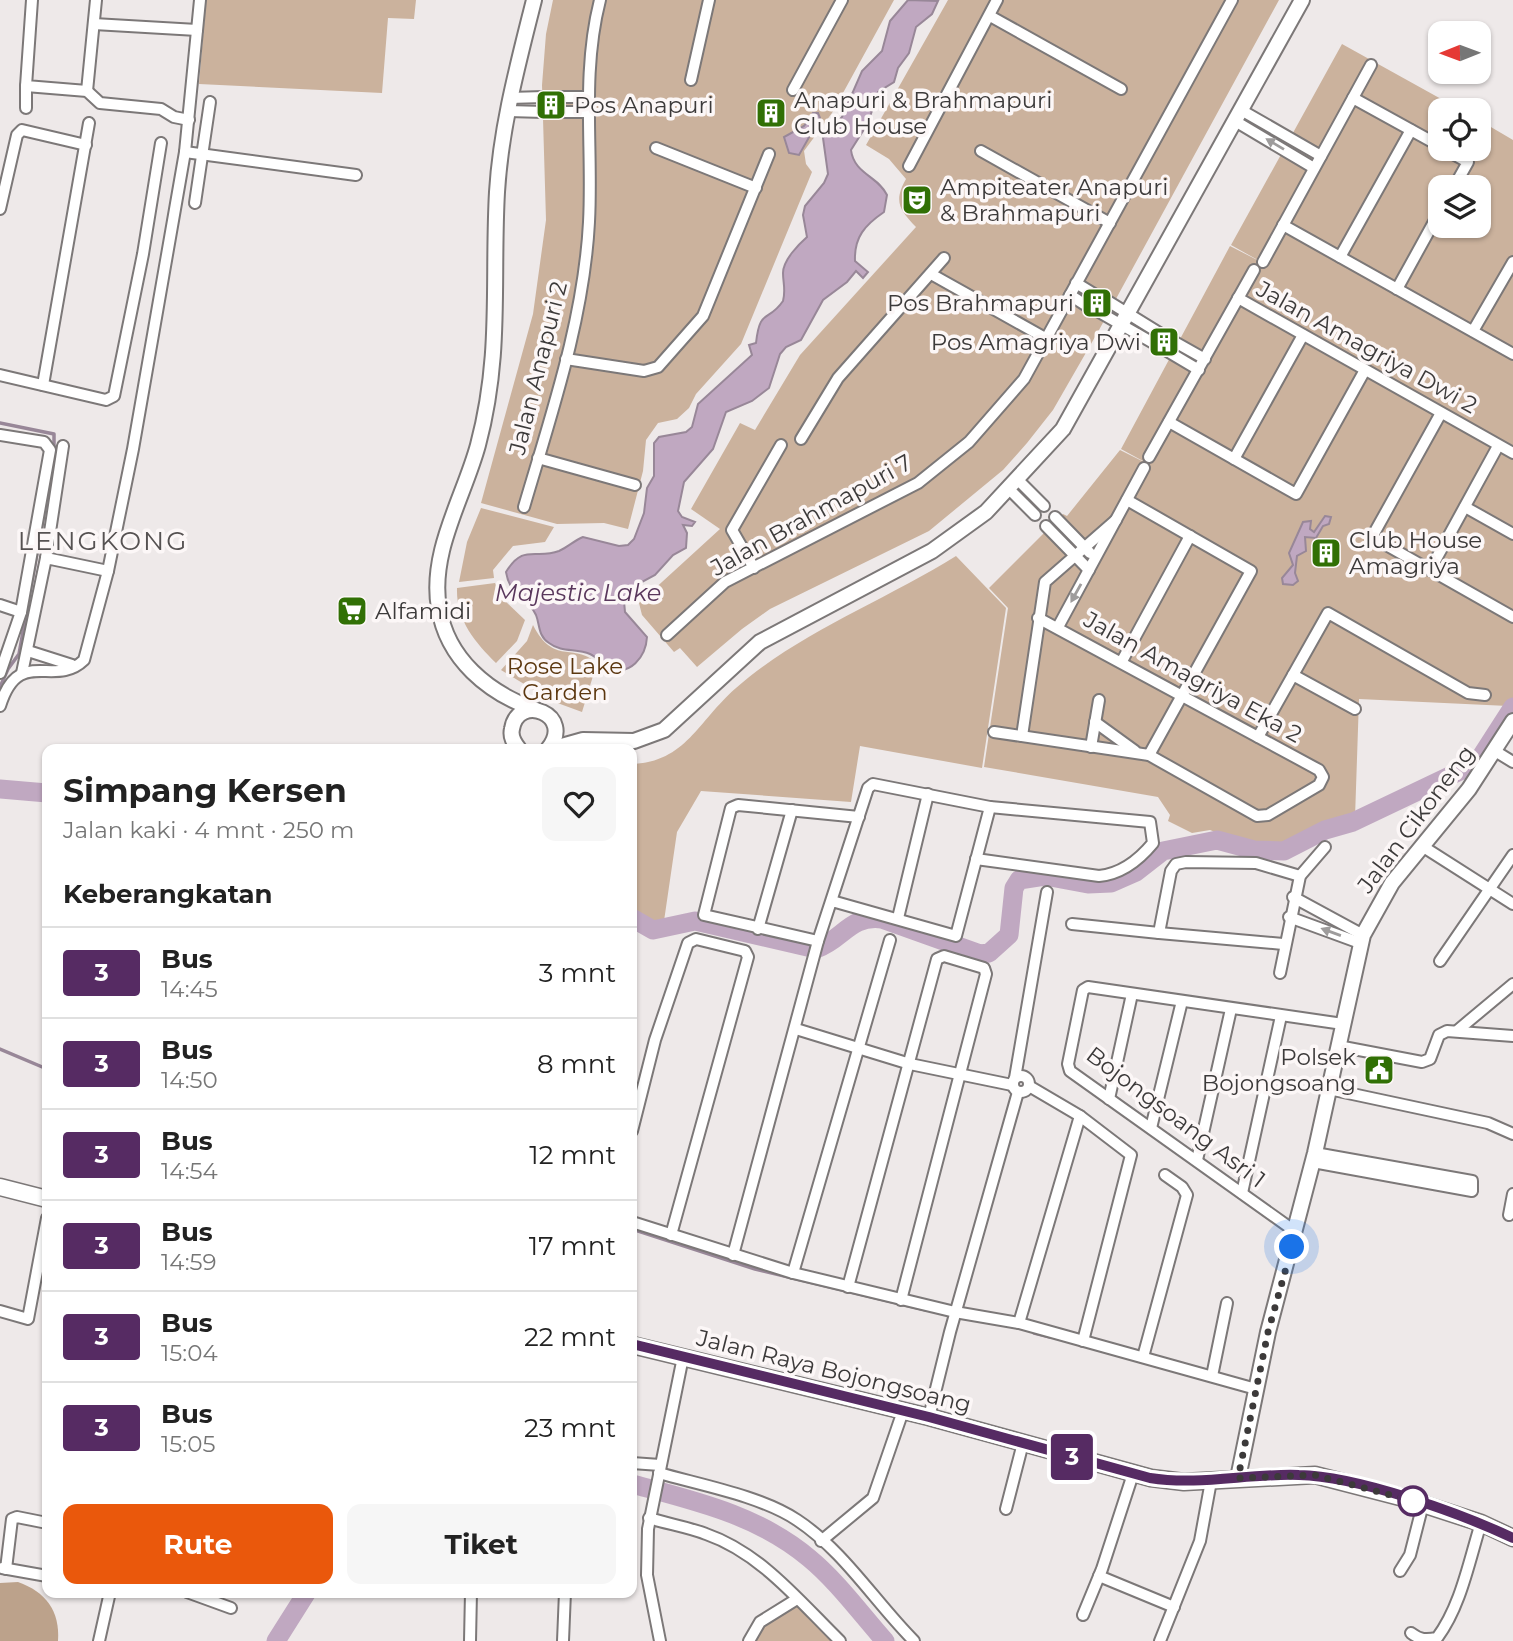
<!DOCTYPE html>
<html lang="id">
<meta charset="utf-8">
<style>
body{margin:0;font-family:Montserrat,sans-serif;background:#f6f6f6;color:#222;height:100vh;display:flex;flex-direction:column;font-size:26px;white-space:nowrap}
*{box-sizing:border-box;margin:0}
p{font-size:23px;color:#767676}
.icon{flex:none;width:38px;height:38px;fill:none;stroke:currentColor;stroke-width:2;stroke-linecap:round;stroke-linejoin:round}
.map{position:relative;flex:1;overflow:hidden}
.details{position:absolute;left:42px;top:744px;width:595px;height:854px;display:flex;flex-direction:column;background:#fff;border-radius:14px;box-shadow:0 2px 5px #0004}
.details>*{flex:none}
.badge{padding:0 14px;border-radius:5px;font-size:24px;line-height:46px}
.needle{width:46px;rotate:269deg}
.fabs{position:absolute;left:1428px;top:21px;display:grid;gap:14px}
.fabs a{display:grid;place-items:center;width:63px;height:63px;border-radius:14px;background:#fff;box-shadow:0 2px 5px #0004;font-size:35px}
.you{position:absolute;width:35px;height:35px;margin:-18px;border:5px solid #fff;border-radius:50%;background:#1a73e8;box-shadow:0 0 0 10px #1a73e833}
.map>.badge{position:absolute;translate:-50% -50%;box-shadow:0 0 0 4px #fff}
h2{padding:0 21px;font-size:26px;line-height:63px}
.round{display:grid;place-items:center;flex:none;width:74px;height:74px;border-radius:14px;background:#f6f6f6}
.summary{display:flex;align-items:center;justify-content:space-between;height:119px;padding:0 21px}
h1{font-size:33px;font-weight:700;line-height:52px}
.action{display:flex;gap:14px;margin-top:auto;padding:14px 21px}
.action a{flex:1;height:80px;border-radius:14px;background:#ea580c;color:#fff;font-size:28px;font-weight:700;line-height:80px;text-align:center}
.action a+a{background:#f6f6f6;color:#222}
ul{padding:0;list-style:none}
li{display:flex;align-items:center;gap:21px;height:91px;padding:0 21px;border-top:2px solid #e0e0e0}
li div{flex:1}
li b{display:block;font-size:26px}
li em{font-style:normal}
li .badge{min-width:77px;font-weight:700;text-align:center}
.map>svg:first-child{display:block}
.green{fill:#cbb29d;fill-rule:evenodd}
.forest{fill:#bca28b}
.water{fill:#c0a8c1;stroke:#988798;stroke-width:2}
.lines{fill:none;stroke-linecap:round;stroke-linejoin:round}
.stream{stroke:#988798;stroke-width:3.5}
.river{stroke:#c0a8c1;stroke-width:19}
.street-casing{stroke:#7c7878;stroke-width:14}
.secondary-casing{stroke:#7c7878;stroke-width:18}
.primary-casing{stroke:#7c7878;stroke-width:19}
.street{stroke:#fff;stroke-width:10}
.secondary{stroke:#fff;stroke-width:14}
.primary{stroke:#fff;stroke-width:16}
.oneway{fill:#9e9c9c}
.line-casing{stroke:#fff;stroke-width:16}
.line{stroke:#562b63;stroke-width:10}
.walk{stroke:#3c3a3a;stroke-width:7;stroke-dasharray:0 12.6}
.stop-dot{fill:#fff;stroke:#562b63;stroke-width:3.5}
.labels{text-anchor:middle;stroke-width:7;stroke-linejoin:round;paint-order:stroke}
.poi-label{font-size:23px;fill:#3c3a3a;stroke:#fcf7f7;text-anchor:start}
.street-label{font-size:23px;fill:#3c3a3a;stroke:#fcf7f7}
.park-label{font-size:23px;fill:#5c370f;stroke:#fcf7f7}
.water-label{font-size:24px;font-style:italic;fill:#59375c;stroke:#fcf7f7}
.quarter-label{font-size:26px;letter-spacing:2px;fill:#565252;stroke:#fcf7f7}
</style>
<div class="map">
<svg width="1513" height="1641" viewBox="0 0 1513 1641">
<rect width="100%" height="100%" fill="#eee9e9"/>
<g class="green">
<polygon points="206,0 416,0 414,19 388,18 382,93 199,84"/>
<polygon points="553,0 894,0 832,113 804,151 806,164 812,172 741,344 696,394 689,408 677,419 658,423 646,440 643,471 628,529 604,523 557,524 481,503 533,314 546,220 542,85 546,34"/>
<path d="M948 0H1279L1099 330 1053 410 1027 443 1003 470 929 531 770 609 742 629 697 667 680 648 674 652 642 615 639 603 720 529 691 509 740 423 755 430 800 355 916 227C900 210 893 202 906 179L889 159 866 145Z"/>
<path d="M1342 44 1461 110H1440V149H1479V120L1513 140V698L1508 706 1359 699 1355 818 1327 823 1276 852 1239 842 1210 830 1192 833 1168 821 1170 815 1158 797 984 767 1008 608 989 588 1063 514 1067 516 1120 450 1152 466 1121 449 1230 246 1265 264 1231 245ZM1440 187H1479V226H1440Z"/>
<polygon points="481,508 554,527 545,542 513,546 493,570 494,578 459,582 467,542"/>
<path d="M956 556 1006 608 982 768 860 746 851 802 701 791 677 832 664 921 670 924 658 926 632 913V764C686 762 698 721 736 688 800 632 884 601 956 556Z"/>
<path d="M495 583 501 597 525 620 517 641 496 663C475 642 456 620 457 588Z"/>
<path d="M533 625C554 666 573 642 597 663L582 712 552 701 501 670 527 641Z"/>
<polygon points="798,1603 835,1641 753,1641 758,1629"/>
</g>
<path class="forest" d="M18 1582C46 1592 60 1611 58 1641H0V1583Z"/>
<g class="water">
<path d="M908 0 938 1 932 14 916 27 909 53 898 68 894 82 878 92 868 123 851 150C854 174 878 176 887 195L884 212C865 225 854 237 855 261L868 272 863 278 856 271 847 282 823 300 801 340 786 347 780 354 769 388 752 401 726 412 713 449 684 482 678 511 682 517 695 522 692 526 683 525 687 533 686 548 673 555 655 575 638 584 624 601 625 612 647 637C646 656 630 678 608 667 601 664 597 657 590 654 576 648 562 653 549 643 538 636 540 625 536 615 526 594 510 597 506 572 524 543 535 560 559 551 568 547 575 540 583 537L619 546 628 545 634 539 644 513 647 488 654 476V443L659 437 686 432 692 427 698 404 752 355 749 345 756 343C760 307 768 323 783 301 786 290 783 283 783 273 783 260 799 244 807 237L803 215 805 206 824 183 828 174 823 138 842 117 862 71 882 51 890 21Z"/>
<polygon points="813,113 818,113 820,118 799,155 789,153 784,137 804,126"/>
<polygon points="1325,516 1331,517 1329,524 1323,526 1316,538 1305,537 1306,551 1297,556 1295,573 1298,581 1293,585 1283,584 1282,578 1293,565 1289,553 1303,522 1311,521 1310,529 1314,532"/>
</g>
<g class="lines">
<g class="stream">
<polyline points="0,423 54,434 54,453"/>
<polyline points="0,687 8,669 19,654 53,464"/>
<polyline points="0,1049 47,1069"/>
<polyline points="632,1229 755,1269 926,1310"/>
<polyline points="1034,1333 1050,1337"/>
</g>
<g class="river">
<polyline points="0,789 47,793"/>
<path d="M632 918 653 930 695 921 816 949C844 939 849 915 882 919L980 954 989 953 1009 935 1014 888 1019 880 1045 876 1088 884 1111 883 1136 872 1163 851 1217 840 1254 850 1284 851 1325 830 1353 822 1477 763 1513 707"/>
<path d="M632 1484C695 1501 758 1515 809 1558 837 1581 861 1614 885 1641"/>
<polyline points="276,1641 307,1592"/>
</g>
<g class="street-casing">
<g id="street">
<polyline points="32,0 26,86 87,91 100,103 161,109 174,117 189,120"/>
<polyline points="990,16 1121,89"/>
<polyline points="94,24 197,30"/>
<polyline points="691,80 709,0"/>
<polyline points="26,86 26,108"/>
<polyline points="793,90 842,0"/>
<polyline points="87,91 96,0"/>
<polyline points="559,97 588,97"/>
<polyline points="509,98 544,97"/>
<polyline points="1353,98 1440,146"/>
<polyline points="1241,110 1321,156"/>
<polyline points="507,111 544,112"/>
<polyline points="558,112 588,112"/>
<polyline points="1235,121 1314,168"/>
<polyline points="656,148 756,188"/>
<polyline points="1444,149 1468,162 1454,187"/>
<polyline points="981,151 1110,223"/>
<polyline points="185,152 356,175"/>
<polyline points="909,166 997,0"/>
<polyline points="195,203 210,102"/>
<polyline points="0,209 17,135 22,130 86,145"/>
<polyline points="1283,225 1513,354"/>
<polyline points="1340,257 1411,130"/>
<polyline points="1263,262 1371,65"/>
<polyline points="931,274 1047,339"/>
<polyline points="1076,283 1094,294"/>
<polyline points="1397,289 1440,211"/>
<polyline points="1070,295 1087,306"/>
<polyline points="1238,298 1513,453"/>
<polyline points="1106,300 1161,334"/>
<polyline points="1099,312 1155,344"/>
<polyline points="1473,331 1513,262"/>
<polyline points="1173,341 1205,359"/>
<polyline points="1167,351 1199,370"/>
<polyline points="566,359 644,371 658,367 703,316 769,154"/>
<polyline points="0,375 106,400 114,396 143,254 161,143"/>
<polyline points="43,385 89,123"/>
<polyline points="1441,413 1372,537 1513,617"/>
<polyline points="1169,422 1296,494 1365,370"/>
<polyline points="0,435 44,442 50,450 21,612 0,673"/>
<polyline points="801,439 838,378 944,258"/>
<polyline points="1149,457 1254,270"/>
<polyline points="538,458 635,485"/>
<polyline points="1234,459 1303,335"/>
<polyline points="1018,480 1044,506"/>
<polyline points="1009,489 1035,515"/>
<polyline points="1127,500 1251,571 1149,755"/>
<path d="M524 507C551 415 584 319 589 222 593 148 581 74 600 0"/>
<polyline points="1465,507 1513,534"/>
<polyline points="1055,517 1090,553"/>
<polyline points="1046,526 1089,570"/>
<polyline points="46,558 63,446"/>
<polyline points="754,568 732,530 781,445"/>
<polyline points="1430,570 1498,446"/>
<polyline points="0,605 21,612"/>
<polyline points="1058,627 1144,468"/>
<polyline points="667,635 725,582 918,483 969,442 1024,379 1232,0"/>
<polyline points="28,651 72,665"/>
<polyline points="1122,661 1190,536"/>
<polyline points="22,673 46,558 108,571"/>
<polyline points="1293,675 1355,709"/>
<path d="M0 706C19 645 54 689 84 660L108 571 133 449 185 152 200 0"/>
<polyline points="1095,722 1135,751"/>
<polyline points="994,732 1149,755 1257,816 1268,815 1319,785 1323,777 1319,770 1038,618"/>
<polyline points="1022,736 1045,582 1116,520"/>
<polyline points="1258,737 1328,613 1468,693 1485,695"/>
<polyline points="1091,747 1099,700"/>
<polyline points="1495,751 1513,762"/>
<polyline points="1422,846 1513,904"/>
<path d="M976 859 1099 876C1120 874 1139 860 1153 843L1150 822 990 807"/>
<polyline points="1293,897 1363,935"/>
<polyline points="1289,917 1360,943"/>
<polyline points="898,918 928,794"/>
<polyline points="1072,924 1159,933"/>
<polyline points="758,929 792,810"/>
<polyline points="818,941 704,915 731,808 738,805 859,817"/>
<polyline points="1283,944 1159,933 1171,871 1176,864 1186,862 1256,863 1300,876"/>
<polyline points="1440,961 1513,855"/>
<polyline points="1280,973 1300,876 1325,847"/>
<polyline points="796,1029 910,1064 1012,1085"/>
<polyline points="1458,1030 1513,984"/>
<polyline points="1338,1046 1422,1062 1430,1059 1439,1035 1447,1031 1513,1036"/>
<circle cx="1021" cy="1084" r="8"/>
<polyline points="1015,1078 1047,892"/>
<polyline points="1029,1086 1080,1116 1131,1155 1083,1341"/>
<polyline points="1329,1089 1488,1123 1513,1134"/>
<polyline points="1109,1099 1132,994"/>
<polyline points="1151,1128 1182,1001"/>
<polyline points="632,1131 655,1040 688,943 696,939 745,951 748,957 671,1235"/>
<polyline points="1197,1160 1231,1009"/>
<polyline points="1313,1162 1472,1191 1472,1181 1315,1153"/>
<polyline points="1242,1193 1281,1016"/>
<polyline points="1509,1215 1513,1194"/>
<polyline points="632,1222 793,1273 955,1312 1019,1323 1256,1389"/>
<polyline points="1296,1232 1070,1071 1068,1064 1083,990 1088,987 1343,1024"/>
<polyline points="733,1255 818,941 868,788 873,784 990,807 956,936 832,901"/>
<polyline points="793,1273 890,940"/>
<polyline points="848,1287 937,959 944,956 984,968 986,974 901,1300"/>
<polyline points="0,1311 28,1319 47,1218"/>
<polyline points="1019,1323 1080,1116"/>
<polyline points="1143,1357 1187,1195 1182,1187 1165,1175"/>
<polyline points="1212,1376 1227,1303"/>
<polyline points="929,1417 950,1332 1018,1092"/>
<polyline points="632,1463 660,1465"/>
<path d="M659 1473C701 1485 761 1496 797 1520 844 1551 875 1602 914 1641"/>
<polyline points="1006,1509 1023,1443"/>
<path d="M649 1518C668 1524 688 1527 706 1534 761 1553 800 1602 840 1641"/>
<polyline points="821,1541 873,1498 903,1411"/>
<polyline points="2,1568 47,1576"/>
<polyline points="6,1569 12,1519 17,1517 47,1523"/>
<polyline points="1400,1571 1410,1555 1423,1504"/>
<polyline points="1099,1576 1174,1607"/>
<polyline points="187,1592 231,1608"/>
<polyline points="1083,1615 1102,1569 1133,1474"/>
<path d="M1411 1633C1420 1640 1426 1640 1437 1638 1461 1606 1469 1561 1481 1523"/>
<polyline points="99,1641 110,1592"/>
<polyline points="470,1641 471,1592"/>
<polyline points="563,1641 565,1592"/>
<polyline points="660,1641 647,1575 648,1529 683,1357"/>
<polyline points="749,1641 760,1622 797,1599"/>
<polyline points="1160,1641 1200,1541 1211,1481"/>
</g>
</g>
<g class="secondary-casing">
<g id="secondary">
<path d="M534 0C518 64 501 126 497 192 492 282 502 355 478 445 464 497 429 552 439 608 447 659 488 693 536 710"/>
<path d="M519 749C514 743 510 737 512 729 518 692 576 715 548 749"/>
<polyline points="551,749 583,740 634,741 664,730 760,642 932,551 986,512 1063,429 1302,0"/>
<polyline points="1238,1478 1268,1332 1315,1153 1363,935 1392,883 1469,789 1513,721"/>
</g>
</g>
<g class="primary-casing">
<g id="primary">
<polyline points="0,1187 47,1199"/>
<polyline points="632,1345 929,1417 1151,1478 1184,1482 1315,1475 1404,1498 1481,1523 1513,1538"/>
</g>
</g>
<use href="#street" class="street"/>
<use href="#secondary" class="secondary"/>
<use href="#primary" class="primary"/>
</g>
<defs><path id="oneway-solid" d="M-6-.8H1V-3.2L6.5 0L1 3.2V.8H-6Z" transform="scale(1.75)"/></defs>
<g class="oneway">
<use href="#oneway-solid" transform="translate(1275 144) rotate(-149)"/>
<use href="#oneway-solid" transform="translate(1076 593) rotate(119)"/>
<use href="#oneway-solid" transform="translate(1331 932) rotate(-160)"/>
</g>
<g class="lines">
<g class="line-casing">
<path id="line" d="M632 1344 929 1417 1150 1478C1200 1486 1249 1473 1299 1475 1357 1476 1460 1513 1513 1538"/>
</g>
<use href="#line" class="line"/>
<polyline class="walk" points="1292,1247 1268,1332 1238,1478 1315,1475 1413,1501"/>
</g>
<defs>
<g id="building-square" transform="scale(1.575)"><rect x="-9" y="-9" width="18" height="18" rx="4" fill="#317005" stroke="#fcf7f7"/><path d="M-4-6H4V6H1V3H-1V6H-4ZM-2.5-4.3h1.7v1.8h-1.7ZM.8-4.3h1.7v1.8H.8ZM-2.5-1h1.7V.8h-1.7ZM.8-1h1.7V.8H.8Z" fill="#fff"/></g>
<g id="theatre-square" transform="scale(1.575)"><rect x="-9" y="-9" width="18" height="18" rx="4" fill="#317005" stroke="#fcf7f7"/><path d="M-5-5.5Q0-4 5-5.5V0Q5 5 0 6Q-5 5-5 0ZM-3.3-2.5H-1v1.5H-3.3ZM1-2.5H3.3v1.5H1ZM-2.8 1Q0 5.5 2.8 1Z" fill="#fff"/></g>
<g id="supermarket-square" transform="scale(1.575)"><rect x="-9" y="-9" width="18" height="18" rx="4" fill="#317005" stroke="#fcf7f7"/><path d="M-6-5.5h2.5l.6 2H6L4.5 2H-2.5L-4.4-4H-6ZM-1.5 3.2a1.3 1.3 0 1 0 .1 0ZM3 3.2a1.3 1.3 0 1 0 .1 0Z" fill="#fff"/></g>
<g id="civic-square" transform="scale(1.575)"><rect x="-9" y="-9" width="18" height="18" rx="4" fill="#317005" stroke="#fcf7f7"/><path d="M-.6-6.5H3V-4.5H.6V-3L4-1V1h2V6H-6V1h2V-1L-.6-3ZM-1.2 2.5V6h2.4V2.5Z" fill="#fff"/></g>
</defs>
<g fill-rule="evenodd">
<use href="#building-square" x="551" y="105"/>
<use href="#building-square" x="771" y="113"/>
<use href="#theatre-square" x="917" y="200"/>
<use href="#building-square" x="1097" y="303"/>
<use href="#building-square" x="1164" y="342"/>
<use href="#building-square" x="1326" y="553"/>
<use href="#supermarket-square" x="352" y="611"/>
<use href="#civic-square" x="1379" y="1070"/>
</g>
<circle class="stop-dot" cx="1413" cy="1501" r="14"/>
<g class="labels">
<g class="poi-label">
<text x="794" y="108">Anapuri &amp; Brahmapuri<tspan x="794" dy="26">Club House</tspan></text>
<text x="574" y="113">Pos Anapuri</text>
<text x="940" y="195">Ampiteater Anapuri<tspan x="940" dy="26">&amp; Brahmapuri</tspan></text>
<text x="1074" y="311" text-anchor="end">Pos Brahmapuri</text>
<text x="1141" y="350" text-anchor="end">Pos Amagriya Dwi</text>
<text x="1349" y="548">Club House<tspan x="1349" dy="26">Amagriya</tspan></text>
<text x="375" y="619">Alfamidi</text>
<text x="1356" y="1065" text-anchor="end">Polsek<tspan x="1356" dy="26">Bojongsoang</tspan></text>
</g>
<g class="street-label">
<text transform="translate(1367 347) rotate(29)" y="8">Jalan Amagriya Dwi 2</text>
<text transform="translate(538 368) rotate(-76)" y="8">Jalan Anapuri 2</text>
<text transform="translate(811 515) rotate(-29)" y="8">Jalan Brahmapuri 7</text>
<text transform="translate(1193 677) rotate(29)" y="8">Jalan Amagriya Eka 2</text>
<text transform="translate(1416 819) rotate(-53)" y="8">Jalan Cikoneng</text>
<text transform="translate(1176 1117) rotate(37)" y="8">Bojongsoang Asri 1</text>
<text transform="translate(834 1371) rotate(14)" y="8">Jalan Raya Bojongsoang</text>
</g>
<g class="park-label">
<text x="565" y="674">Rose Lake<tspan x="565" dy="26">Garden</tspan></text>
</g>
<g class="water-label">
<text x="578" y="601">Majestic Lake</text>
</g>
<g class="quarter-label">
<text x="103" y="550">LENGKONG</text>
</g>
</g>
</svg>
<div class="fabs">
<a><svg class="needle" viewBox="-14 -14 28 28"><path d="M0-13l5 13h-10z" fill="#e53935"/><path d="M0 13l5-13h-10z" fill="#767676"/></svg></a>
<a><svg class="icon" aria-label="locate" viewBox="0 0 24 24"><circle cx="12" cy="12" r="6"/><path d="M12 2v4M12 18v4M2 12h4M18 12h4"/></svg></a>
<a><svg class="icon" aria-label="layers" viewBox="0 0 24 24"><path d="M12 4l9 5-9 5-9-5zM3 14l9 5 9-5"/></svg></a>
</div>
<div class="you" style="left:1292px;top:1247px"></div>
<b class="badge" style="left:1072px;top:1457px;background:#562b63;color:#fff">3</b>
<section class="details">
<div class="summary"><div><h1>Simpang Kersen</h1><p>Jalan kaki · 4 mnt · 250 m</p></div><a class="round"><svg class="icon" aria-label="heart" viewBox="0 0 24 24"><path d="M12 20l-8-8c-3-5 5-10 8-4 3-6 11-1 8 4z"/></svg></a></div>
<h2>Keberangkatan</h2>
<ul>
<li><span class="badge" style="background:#562b63;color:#fff">3</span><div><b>Bus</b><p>14:45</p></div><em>3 mnt</em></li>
<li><span class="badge" style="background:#562b63;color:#fff">3</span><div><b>Bus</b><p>14:50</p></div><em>8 mnt</em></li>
<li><span class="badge" style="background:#562b63;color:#fff">3</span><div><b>Bus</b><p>14:54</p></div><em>12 mnt</em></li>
<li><span class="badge" style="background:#562b63;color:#fff">3</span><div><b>Bus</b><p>14:59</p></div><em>17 mnt</em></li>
<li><span class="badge" style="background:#562b63;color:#fff">3</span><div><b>Bus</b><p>15:04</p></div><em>22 mnt</em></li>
<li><span class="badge" style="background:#562b63;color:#fff">3</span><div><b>Bus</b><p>15:05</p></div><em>23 mnt</em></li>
</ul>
<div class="action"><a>Rute</a><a>Tiket</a></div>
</section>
</div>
